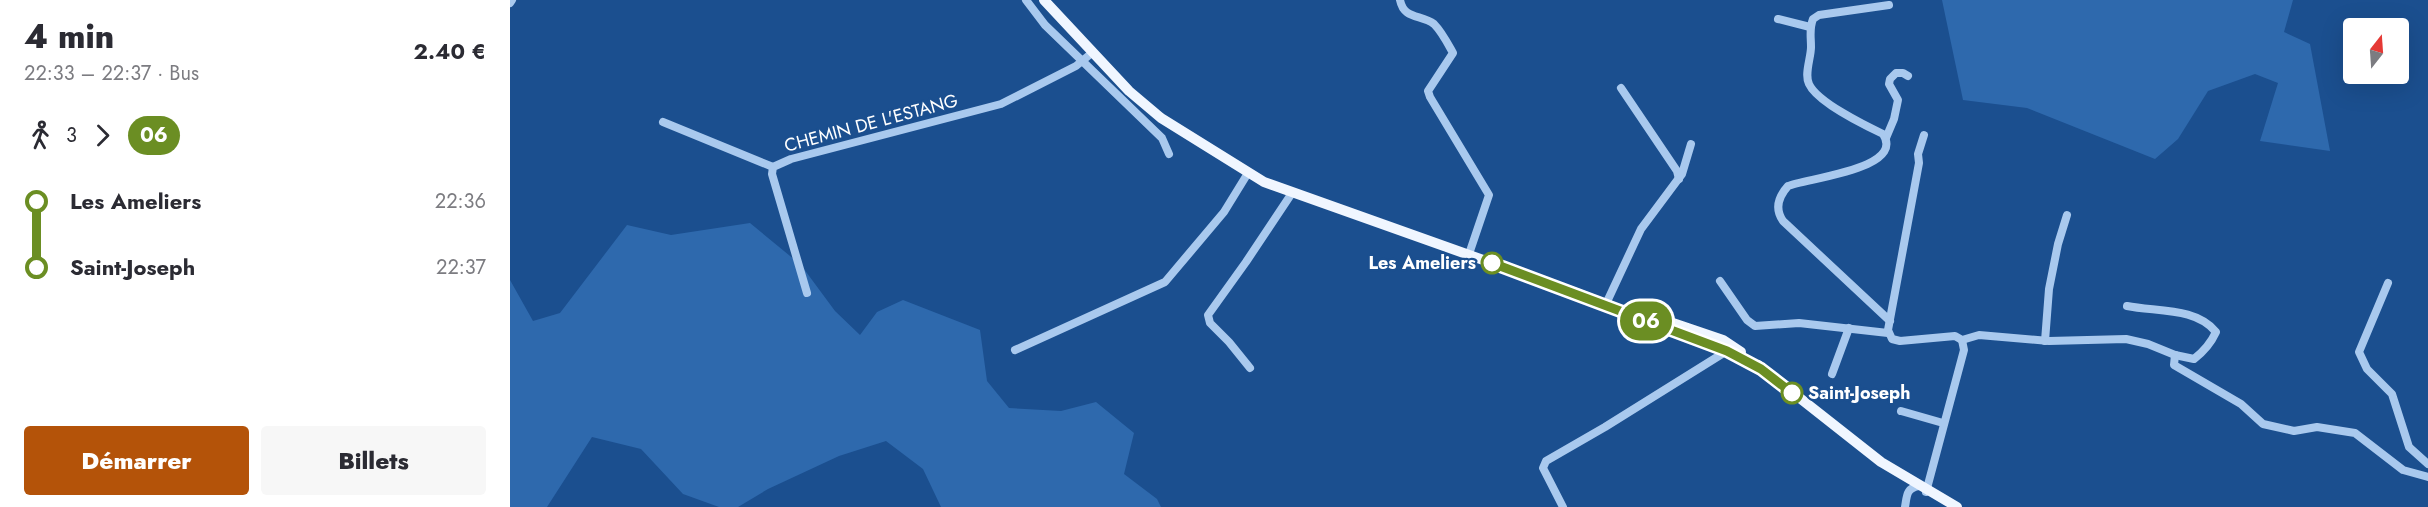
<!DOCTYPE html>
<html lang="fr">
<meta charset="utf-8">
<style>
body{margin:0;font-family:Jost,sans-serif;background:#f7f7f7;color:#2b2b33;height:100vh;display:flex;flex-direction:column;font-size:22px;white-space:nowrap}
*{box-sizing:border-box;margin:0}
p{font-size:20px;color:#7c7c81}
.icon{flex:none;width:33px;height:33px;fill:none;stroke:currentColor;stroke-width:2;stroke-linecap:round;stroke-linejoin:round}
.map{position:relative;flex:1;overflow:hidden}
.sheet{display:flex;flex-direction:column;background:#fff;width:510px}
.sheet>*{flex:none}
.badge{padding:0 12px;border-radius:20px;font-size:21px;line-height:39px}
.needle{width:39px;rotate:17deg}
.controls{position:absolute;left:1833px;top:18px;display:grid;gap:12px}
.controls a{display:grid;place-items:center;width:66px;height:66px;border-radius:6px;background:#fff;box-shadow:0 6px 24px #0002;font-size:30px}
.map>.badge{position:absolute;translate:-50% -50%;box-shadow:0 0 0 3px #fff}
.legs{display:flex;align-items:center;gap:9px;height:66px;padding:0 24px;font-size:20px}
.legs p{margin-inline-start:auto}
.summary{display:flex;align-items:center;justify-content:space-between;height:102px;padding:0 24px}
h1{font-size:33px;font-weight:800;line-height:45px}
.action{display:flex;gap:12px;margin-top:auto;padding:12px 24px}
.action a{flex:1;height:69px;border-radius:6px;background:#b45309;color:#fff;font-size:24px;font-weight:800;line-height:69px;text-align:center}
.action a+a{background:#f7f7f7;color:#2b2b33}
ul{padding:0 24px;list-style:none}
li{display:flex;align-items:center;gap:21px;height:66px;font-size:22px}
li i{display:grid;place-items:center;width:9px;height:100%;margin:0 8px;background:currentColor}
li i::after{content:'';width:15px;height:15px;margin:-8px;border:4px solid;border-radius:50%;background:#fff}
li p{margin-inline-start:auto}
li:first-child i{background:linear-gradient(#0000 50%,currentColor 0)}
li:last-child i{background:linear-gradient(currentColor 50%,#0000 0)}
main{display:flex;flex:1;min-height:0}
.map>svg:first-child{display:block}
.green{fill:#2e69ad}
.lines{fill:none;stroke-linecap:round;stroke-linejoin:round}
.minor{stroke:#a9c9ee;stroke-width:8}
.major{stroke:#f0f6ff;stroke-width:10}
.line-1-casing{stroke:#fff;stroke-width:14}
.line-1{stroke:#6b8e23;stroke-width:9}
.stop-1-dot{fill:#fff;stroke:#6b8e23;stroke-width:3}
.labels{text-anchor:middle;stroke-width:4.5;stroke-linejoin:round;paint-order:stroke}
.street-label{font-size:18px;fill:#fff;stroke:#1b4f8f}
.stop-label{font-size:18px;font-weight:bold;fill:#fff;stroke:#1b4f8f;text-anchor:end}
</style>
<main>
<section class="sheet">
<div class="summary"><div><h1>4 min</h1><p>22:33 – 22:37 · Bus</p></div><b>2.40 €</b></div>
<div class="legs"><svg class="icon" aria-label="walk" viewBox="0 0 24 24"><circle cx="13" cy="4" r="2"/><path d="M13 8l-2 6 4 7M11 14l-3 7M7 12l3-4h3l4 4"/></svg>3<svg class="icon" aria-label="forward" viewBox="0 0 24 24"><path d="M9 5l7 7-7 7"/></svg><b class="badge" style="background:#6b8e23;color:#fff">06</b></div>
<ul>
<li><i style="color:#6b8e23"></i><b>Les Ameliers</b><p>22:36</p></li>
<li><i style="color:#6b8e23"></i><b>Saint-Joseph</b><p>22:37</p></li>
</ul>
<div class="action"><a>Démarrer</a><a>Billets</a></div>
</section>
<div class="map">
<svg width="1918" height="507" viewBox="0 0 1918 507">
<rect width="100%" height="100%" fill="#1b4f8f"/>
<g class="green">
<polygon points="1432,0 1783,0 1774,32 1800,44 1820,151 1750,141 1768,83 1745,74 1698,91 1668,139 1645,159 1517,108 1453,100"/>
<polygon points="240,223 291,265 325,311 350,335 367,312 393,300 470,330 477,381 499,408 551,411 586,402 624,433 614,474 647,499 651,507 431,507 413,469 376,441 329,456 258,489 228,507 209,507 173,494 131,449 82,437 37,507 0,507 0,280 23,321 50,313 117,225 161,235"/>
</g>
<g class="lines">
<g class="minor">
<polyline points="516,0 535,25 652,138 659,154"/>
<path d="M890 0C894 20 911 14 924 24 932 32 938 44 943 53L918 91 920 97 979 195 959 254"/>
<polyline points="0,3 2,0"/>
<path d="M1379 5 1309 15 1303 19C1299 29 1301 36 1301 47 1301 58 1294 74 1299 84 1307 102 1356 126 1373 134 1396 169 1297 178 1278 186 1269 196 1264 208 1273 221L1380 321"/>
<polyline points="1268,19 1300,27"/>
<polyline points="1111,88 1167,171 1169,179"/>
<polyline points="153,122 263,167"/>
<path d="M1414 135 1408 154 1409 163 1378 330 1382 339 1390 341 1445 336 1452 340 1469 335 1539 341 1616 339 1638 344 1665 355 1684 359C1693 352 1701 343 1706 332 1686 307 1646 312 1617 306"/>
<polyline points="1376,138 1384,119 1388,100 1379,84 1380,79 1386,73 1393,73 1398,76"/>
<polyline points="1210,281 1237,320 1245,326 1289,323 1378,333"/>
<polyline points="1878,283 1849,352 1857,369 1882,394 1899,447 1918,464"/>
<polyline points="297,293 262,174 263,167 281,159 491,104 566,66 583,52"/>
<polyline points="1095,306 1131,229 1172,174 1181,144"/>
<polyline points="1535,341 1539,289 1548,244 1557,215"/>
<polyline points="505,350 655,282 714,212 738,173"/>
<polyline points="1665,355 1664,365 1731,404 1753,424 1784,431 1807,427 1845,433 1893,470 1918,477"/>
<polyline points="740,368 719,342 700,323 698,315 736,262 782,193"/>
<polyline points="1322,374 1339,328"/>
<polyline points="1391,411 1433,423"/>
<polyline points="1416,492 1454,350 1452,340"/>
<polyline points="1053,507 1033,468 1036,461 1095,427 1220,349"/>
<path d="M1395 507C1397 496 1396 488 1409 486"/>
</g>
<g class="major">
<polyline points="534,0 619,91 651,118 754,182 1066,293 1217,351 1251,369"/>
<polyline points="1157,321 1213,340 1231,352"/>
<polyline points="1248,365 1371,462 1447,507"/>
</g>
</g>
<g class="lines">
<g class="line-1-casing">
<polyline id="line-1" points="982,263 1217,351 1251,369 1282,393"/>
</g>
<use href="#line-1" class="line-1"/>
</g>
<g class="stop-1-dot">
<circle cx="982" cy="263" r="10"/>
<circle cx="1282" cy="393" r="10"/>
</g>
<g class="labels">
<g class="street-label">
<text transform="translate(361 123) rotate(-15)" y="6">CHEMIN DE L'ESTANG</text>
</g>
<g class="stop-label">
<text x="966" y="269">Les Ameliers</text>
<text x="1298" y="399" text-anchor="start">Saint-Joseph</text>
</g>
</g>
</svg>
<div class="controls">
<a><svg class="needle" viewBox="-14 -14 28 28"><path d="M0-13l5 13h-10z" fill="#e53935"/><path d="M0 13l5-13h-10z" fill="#7c7c81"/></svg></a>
</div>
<b class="badge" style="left:1136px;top:321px;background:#6b8e23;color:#fff">06</b>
</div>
</main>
